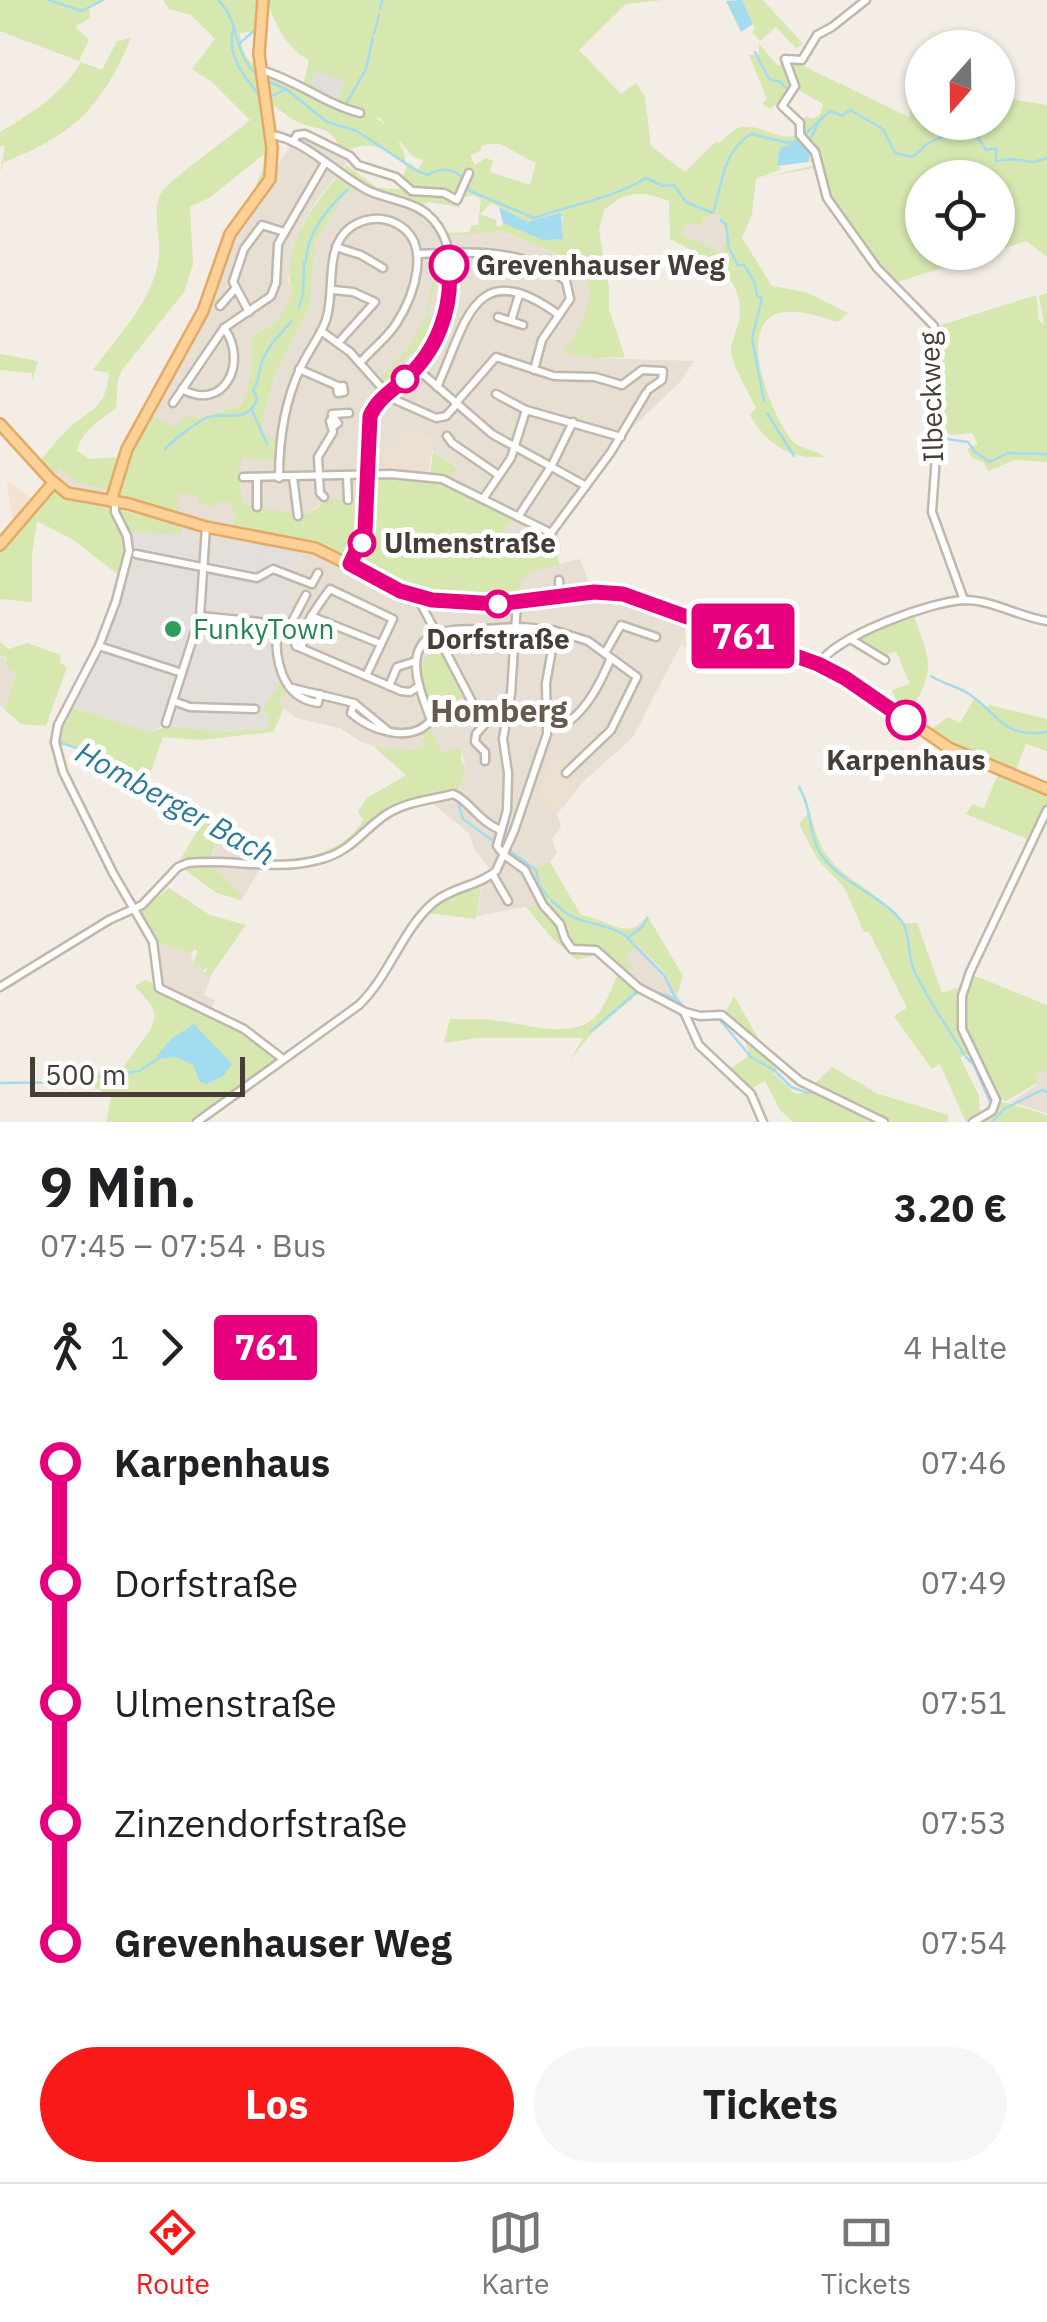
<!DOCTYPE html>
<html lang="de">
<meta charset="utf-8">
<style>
body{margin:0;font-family:"IBM Plex Sans",sans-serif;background:#f6f6f6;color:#202124;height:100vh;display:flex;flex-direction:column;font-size:38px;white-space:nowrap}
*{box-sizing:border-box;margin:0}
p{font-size:32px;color:#757577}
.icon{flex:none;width:55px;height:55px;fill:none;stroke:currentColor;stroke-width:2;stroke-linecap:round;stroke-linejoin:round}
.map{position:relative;height:1122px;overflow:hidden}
.sheet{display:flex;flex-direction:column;background:#fff;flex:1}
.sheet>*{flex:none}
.badge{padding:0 20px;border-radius:8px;font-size:35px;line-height:65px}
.needle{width:65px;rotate:200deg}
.buttons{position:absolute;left:905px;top:30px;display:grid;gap:20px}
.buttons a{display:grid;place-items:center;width:110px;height:110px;border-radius:50%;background:#fff;box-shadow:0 2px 8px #0004;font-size:50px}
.scale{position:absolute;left:30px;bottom:25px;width:215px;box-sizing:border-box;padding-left:10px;border:5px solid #463d36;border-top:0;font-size:28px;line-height:35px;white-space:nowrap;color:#463d36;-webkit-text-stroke:8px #fff;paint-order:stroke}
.map>.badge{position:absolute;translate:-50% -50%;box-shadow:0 0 0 5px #fff}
.legs{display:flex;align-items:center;gap:15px;height:110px;padding:0 40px;font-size:32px}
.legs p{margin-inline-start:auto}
.headline{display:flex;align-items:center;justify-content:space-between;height:170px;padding:0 40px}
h1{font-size:55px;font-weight:800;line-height:75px}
.primary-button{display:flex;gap:20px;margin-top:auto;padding:20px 40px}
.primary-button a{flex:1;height:115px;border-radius:60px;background:#f71a19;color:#fff;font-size:40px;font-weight:800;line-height:115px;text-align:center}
.primary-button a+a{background:#f6f6f6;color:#202124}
ul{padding:0 40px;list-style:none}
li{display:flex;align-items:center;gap:35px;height:120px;font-size:38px}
li i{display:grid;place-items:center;width:15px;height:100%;margin:0 12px;background:currentColor}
li i::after{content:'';width:25px;height:25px;margin:-12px;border:8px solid;border-radius:50%;background:#fff}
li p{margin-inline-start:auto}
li:first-child i{background:linear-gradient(#0000 50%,currentColor 0)}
li:last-child i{background:linear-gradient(currentColor 50%,#0000 0)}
.dock{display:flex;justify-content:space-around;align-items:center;height:140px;border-top:2px solid #e0e0e0;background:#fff;font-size:28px;color:#757577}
.dock a{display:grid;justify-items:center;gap:5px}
.dock .current{color:#f71a19}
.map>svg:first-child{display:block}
.residential{fill:#e7ded4}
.commercial{fill:#f5e1d2}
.industrial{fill:#e5dfdb}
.education{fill:#ece0d0}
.green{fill:#d6e7af;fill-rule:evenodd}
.parking{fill:#e1dedb}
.water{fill:#a3dbef}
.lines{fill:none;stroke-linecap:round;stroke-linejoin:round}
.stream{stroke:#a3dbef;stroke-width:2.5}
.minor-casing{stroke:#c1b7ac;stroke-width:11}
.major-casing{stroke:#e2aa65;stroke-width:14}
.minor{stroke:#fff;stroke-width:6}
.major{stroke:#fdd095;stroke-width:9}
.line-1-casing{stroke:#fff;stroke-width:22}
.line-1{stroke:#e6007e;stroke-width:15}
.stop-1-dot{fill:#fff;stroke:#e6007e;stroke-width:5}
.leisure-dot{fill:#2e9e5b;stroke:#fff;stroke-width:4}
.labels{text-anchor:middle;stroke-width:10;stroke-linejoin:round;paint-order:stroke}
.stop-label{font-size:28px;font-weight:bold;fill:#463d36;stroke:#fff;text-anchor:start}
.street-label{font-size:28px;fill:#463d36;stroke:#fff}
.leisure-label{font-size:28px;fill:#27864d;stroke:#fff;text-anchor:start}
.water-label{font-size:30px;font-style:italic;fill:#2b7a98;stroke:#fff}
.quarter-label{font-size:32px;font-weight:bold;fill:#68594d;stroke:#fff}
</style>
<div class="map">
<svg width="1047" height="1122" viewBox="0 0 1047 1122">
<rect width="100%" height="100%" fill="#f3ede6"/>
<g class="residential">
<polygon points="300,131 348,161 315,203 303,224 293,252 288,280 292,296 275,324 252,334 254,359 249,389 240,405 197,418 185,416 175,428 150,414 202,318 229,240 273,178 275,169"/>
<polygon points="357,188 418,209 441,235 500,231 582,264 591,284 589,307 565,353 592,358 694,361 682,380 626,434 558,529 561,552 522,554 513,549 505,529 520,515 451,478 457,466 432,451 428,474 361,471 363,502 346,499 317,506 305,515 243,506 239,475 243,457 278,460 280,438 263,437 264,415 276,371 309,308 315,243 344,194"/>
<polygon points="717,214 725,227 726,245 722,255 680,232 689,224"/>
<polygon points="58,469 76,482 111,491 104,496 76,493 50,477"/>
<polygon points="177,493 198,495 197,502 217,506 218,501 229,503 235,512 233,525 177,517"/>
<polygon points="300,547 494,608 520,605 517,579 536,569 580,559 594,596 623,598 687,621 680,646 633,737 583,782 557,814 561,826 552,839 557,853 548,864 540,904 477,916 483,881 489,868 475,850 469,833 428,800 458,795 466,769 461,749 442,753 422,731 425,744 411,751 384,750 360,741 340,728 296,718 278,704 288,689 278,675 274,623 290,606"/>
<polygon points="0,654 16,672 5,710 0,705"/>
<polygon points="216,838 262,865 243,898 212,864"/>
<polygon points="154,942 191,953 193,963 211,977 204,995 215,1000 211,1013 162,988"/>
<polygon points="639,946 671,982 685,1010 640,987 626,974 623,957"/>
<polygon points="1038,1071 1047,1071 1047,1113 1010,1102 1037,1085"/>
</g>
<g class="commercial">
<polygon points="8,482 35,501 14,527 7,487"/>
<polygon points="687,621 731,637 705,655 680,645"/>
</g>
<polygon class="industrial" points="183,525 300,547 290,606 283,627 274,624 281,681 262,710 269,716 267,729 222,732 164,725 150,732 70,706 98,654 131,550 130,531 181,533"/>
<g class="education">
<polygon points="402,427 433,436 428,474 382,471 384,448 398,448"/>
<polygon points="554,751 571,766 563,773 575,791 557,814 535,797"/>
</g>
<g class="green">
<polygon points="0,0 102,0 89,8 90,18 75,27 89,40 79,61 0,31"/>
<path d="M163 0H261L258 31 240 33C242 72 272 75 303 86L309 60C286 49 275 22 266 0H664L626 4 579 50 621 94 636 83 645 97 651 146 685 172 716 141 719 143C724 139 733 130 738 128 762 121 779 145 802 133L801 120 807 116 811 119 820 115 823 104 798 90V86L770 109 762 104 767 99 749 55H759V44L778 66 788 60 797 63 909 117 913 94H922V122H998V97L1047 105V257L1027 241 998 250V178H922V252L990 253 894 283 827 198 877 271 859 253 857 245 824 199 813 168 756 179 752 214 742 238 772 286 806 292 848 313 838 322C822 317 802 310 785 312 731 318 772 416 791 439 799 450 814 448 824 457 790 460 766 444 750 415L756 408C750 395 731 363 731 351 731 339 740 326 740 313 741 270 701 256 670 239L669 201C642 191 626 190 604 210L599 230 609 288V309L625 357 592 358 564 353C583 319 599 302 582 264L501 231 445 236 444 233 469 232 472 225H478L481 199 473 195 462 198 459 207 428 202 421 208 371 190 343 171 346 165 378 188 402 189C404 179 402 172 409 163L418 169 424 161 412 156 380 118 375 117C392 128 405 146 406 165 387 150 372 139 348 150L341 148C329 126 323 131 302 124 293 121 283 112 274 106L265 118C268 158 274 171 249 204L263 168 264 154 209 198 190 207 193 264 184 292 122 370 118 379 116 408C98 422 83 428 77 451L89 459 120 457 111 491 76 482 59 469 50 477 40 461C49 450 58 439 67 430 90 408 106 410 109 373L93 370C117 337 154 300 159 257 161 238 152 213 160 195 167 181 234 134 250 120L211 81 192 69 215 39 191 15 169 9ZM489 144H500L536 163 530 185 490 172 493 161 486 158 475 165 470 156 481 150V146ZM796 146 812 156 808 162 817 161 816 165 752 180 779 170 782 168 777 166 784 147ZM491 203 527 222 563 216 562 232 521 229 503 223 501 227 496 226V220L480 214ZM717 214C727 225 728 241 722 254L681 233 688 224H702L703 218Z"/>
<polygon points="742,0 763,0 803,44 796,48 776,27 760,41 752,32 755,28"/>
<path d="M131 38C102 106 75 135 4 162L0 172 5 146H0V132C29 115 65 92 81 62L102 70 117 41Z"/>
<path d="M339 175 357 188 344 195 315 243 309 308 276 371 264 415 263 436 276 438 275 461 243 457 239 475 243 505 305 515 332 499 368 503 371 478 450 484 515 519 505 529 513 549 522 554 558 553 559 565C538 569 516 572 519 596 467 604 411 602 367 570 360 564 360 559 352 553L344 558 219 526 214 522 233 525 235 512 229 503 218 501 217 507 197 503V495L178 493 177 517 116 498 131 450 150 414 175 428 185 416 198 418 241 405C252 381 254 360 251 335L275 324 292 296C281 250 310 208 339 175Z"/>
<polygon points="438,255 445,257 446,269 438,269 428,316 439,321 419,358 412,352 393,369 400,379 386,390 378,382 407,349 426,316"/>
<polygon points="1047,293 1047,462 1015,460 988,471 984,463 972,458 967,449 978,444 972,433 951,435 942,430 938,326 1036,295 1039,321 1044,325 1039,296"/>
<polygon points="0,354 38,361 32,380 32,373 0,370"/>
<polygon points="433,452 457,467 451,479 430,475"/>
<path d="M51 490C90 506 140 513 183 525L181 534 124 532 127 550 120 576 72 539 37 521 32 554V602L0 599V549Z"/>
<path d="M913 613C930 660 938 673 906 715L895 709 898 705 892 690 910 684 896 651 883 656 856 641Z"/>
<polygon points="0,642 9,649 27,643 61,655 60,663 67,667 46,726 21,724 5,710 16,673 7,668 6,658 0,654"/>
<polygon points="442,648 469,693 432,717 420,684 418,664"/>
<path d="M281 681 289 689 278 703 284 708 273 732 200 740 163 737 147 783C165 794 182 807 200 817 214 824 229 829 242 838 251 844 256 854 267 857 296 868 349 848 363 820L358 811 367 798 406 775 374 747 411 751 425 744 422 731 430 727 442 753 461 748V760L466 769 458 792 397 808 350 846 301 864 243 863 239 855 216 838 211 862 176 867 199 828 136 789 112 763 58 742 70 706 150 732 162 728 163 725 222 732 267 729 269 716 262 710Z"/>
<polygon points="975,698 986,708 989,705 1047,719 1047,751 1026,744 1015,772 955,748 928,732 948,717 960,723"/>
<polygon points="998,774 1047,794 1047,808 1032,841 966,814 973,804 984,808"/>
<path d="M810 811C824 883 864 874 903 923H917L942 993 963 986 959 1019 956 1018 973 1054 960 1057 979 1096 980 1117 966 1122 940 1064 932 1069 894 1016 907 1008 869 932H864L844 887 818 860 799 824Z"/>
<path d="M550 862 581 915C610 920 630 943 647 915L683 976 677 995 664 972 639 946 624 957 632 967 626 974 598 954 577 960 552 938 526 907 540 904 528 872Z"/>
<polygon points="212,864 243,898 241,900 217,893 181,867"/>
<polygon points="482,881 476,919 427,913 438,903"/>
<polygon points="169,888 210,915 246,925 210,976 206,974 207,967 203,970 193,963 198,952 195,949 191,953 154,942 137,913"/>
<path d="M619 972 641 991 590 1035 570 1060 583 1038H477L444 1043 450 1019C466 1020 482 1018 498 1021 525 1024 568 1038 592 1020 605 1010 612 986 619 972Z"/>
<path d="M973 975 1047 1005V1071H1038L1037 1083 1006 1101 994 1096C976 1058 950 1017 973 975Z"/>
<path d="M145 980C188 998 250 1024 282 1058L195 1122H106L111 1098 81 1077 124 1066 151 1029 155 1016 151 1005 135 986Z"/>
<polygon points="734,996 762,1045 725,1014"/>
<polygon points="745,1041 758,1048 778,1068 773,1073 794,1093 818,1093 882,1122 793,1122 780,1110 765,1081 749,1090 727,1071 750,1055"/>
<polygon points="832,1067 878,1094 949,1115 947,1122 887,1122 813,1085"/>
<polygon points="997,1103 1008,1103 1047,1115 1047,1122 976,1122"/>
</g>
<g class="parking">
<polygon points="314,71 345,80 338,102 320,94 321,89 310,84"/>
<polygon points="254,541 299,550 296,557 270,552 265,567 250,565"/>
</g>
<g class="water">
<polygon points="742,0 753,24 741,32 726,1"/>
<polygon points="801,141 812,150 808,162 777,166 780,148"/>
<polygon points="499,207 527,222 561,213 563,239 543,240 503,223"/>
<polygon points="194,1024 232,1064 223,1076 207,1084 200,1082 193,1065 176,1057 160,1059 157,1056 171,1039"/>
</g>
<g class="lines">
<g class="stream">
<polyline points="49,0 82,11 103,0"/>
<path d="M218 0C241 21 233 58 258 75"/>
<polyline points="257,0 257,23"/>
<polyline points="380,9 382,0"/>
<path d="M234 27C225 54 244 77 261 97"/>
<polyline points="374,33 379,15"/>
<polyline points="240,43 256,29"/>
<polyline points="755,52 769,79 781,82 788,90"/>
<path d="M267 81 286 89 327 122 357 131 417 171 428 175C438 168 454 167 462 178"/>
<polyline points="272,96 286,89"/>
<polyline points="346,104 366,69 373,37"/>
<path d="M804 135 830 111 842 116 850 110 883 129 895 153C916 158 911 159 926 145 934 138 951 134 960 131L965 136H977L986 150 996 148V161L1010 159 1034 162 1047 158"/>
<polyline points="810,140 820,120"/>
<path d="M466 185 470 191 534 218C570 205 615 198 646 178L663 186 674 185 686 202 713 213C722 184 723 151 751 134L789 143 800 140"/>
<polyline points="721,220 726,225 729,248 738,265 744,265 754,281 757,295 762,298 752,338 764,401"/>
<path d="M306 261C307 232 328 208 348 189"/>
<polyline points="299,307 303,294 304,262"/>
<polyline points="252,410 267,444"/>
<polyline points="767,413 794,456"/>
<polyline points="941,438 968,442 975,452 990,462 1008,453 1047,454"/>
<path d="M165 449C176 437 190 428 204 419 221 409 249 427 257 398L253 390C260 381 258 370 263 359 270 343 280 334 292 321"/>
<path d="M931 676C943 684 957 686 969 694 999 714 1003 739 1047 732"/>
<polyline points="61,743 96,754 122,767 143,789 238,839 269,862"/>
<path d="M799 787C812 808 808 832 820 853 839 883 891 900 904 925 910 938 908 955 913 968 926 998 947 1026 964 1054"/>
<polyline points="457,799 463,819 496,843"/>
<polyline points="366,827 379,816"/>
<polyline points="510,851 536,870 539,885 548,897"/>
<path d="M551 900C557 905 564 913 571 916 590 926 620 925 632 943"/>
<polyline points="629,937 643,926 647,918"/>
<polyline points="634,945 664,975 676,999 686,1009"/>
<polyline points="644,988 676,999"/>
<polyline points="693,1012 708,1012"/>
<polyline points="719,1019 751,1057 774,1070 791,1087 808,1093 816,1092"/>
<polyline points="590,1032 638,991"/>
<polyline points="966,1057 974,1065 991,1104"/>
<polyline points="84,1079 139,1071 159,1058"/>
<polyline points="0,1083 75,1082"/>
<polyline points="992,1122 1004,1109 1042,1090 1047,1092"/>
</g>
<g class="minor-casing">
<g id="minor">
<polyline points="866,0 832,27 817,35 802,60 785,59 795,86 782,106 800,123 800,135 815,152 827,198 877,268 934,326 937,442 932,512 964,600"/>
<path d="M261 70C297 80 324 104 360 113"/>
<path d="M270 135C302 137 340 177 369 191 387 199 410 201 426 213 468 247 451 324 422 361 407 381 380 392 370 416L365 533 350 565"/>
<polyline points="293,142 297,135 305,134 350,156 358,165 396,177 412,191 444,193 457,200 469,173"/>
<polyline points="336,247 361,255 383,268"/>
<path d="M419 254C470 252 523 247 566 281L570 299 542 340 534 370"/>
<polyline points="333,290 353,292 375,302 339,342"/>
<polyline points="220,306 235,289"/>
<polyline points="249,312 233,282 244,249 262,225 284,232"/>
<polyline points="498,317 523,325"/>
<polyline points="511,321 519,295"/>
<polyline points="321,331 350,352 391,398 436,418 446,416 456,405"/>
<polyline points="416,368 492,434 586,486"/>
<polyline points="299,369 338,386"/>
<polygon points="343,386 344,392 338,393 337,387"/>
<path d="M437 387C466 325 473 252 559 315"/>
<path d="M182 389C224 413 249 362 224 328"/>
<polyline points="496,394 526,410 621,437"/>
<polyline points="173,403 224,328 271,296 276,283 278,244 325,163"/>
<polyline points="455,404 496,357 554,376 595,377 622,385 642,370 663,371 662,380 649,389"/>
<polyline points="332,419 332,414 349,413"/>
<polyline points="447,436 452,443 497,474"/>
<polyline points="347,475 348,500"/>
<polyline points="243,477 391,474 442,479 551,533 611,452 646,393"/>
<polyline points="293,477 298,516"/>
<path d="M279 478C279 440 284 402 301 367 308 351 320 337 326 320 336 291 323 247 351 227 364 218 381 216 395 223 434 241 414 296 396 324 387 338 371 350 360 363"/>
<polyline points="324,497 320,493 318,457 333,432 330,421 335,419 338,423 333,427"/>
<polyline points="483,499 511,458 526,410"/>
<polyline points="115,501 115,512 127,536 129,551 116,601 99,646 58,725 55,742 63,772 113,873 153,942 159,988 244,1029 283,1059"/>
<polyline points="257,507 257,479"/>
<polyline points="518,517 552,465 573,422"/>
<polyline points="136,554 257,578 273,569 312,584 318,573"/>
<polyline points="559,580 560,596"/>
<polyline points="418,598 484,725 476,734 475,742 485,752 485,761"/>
<polyline points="200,616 260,622 293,636"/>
<polyline points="311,616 381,644"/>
<path d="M277 627C274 658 281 698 318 703L320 694"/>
<polyline points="553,630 588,641 637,677 611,730 566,773"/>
<polyline points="287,631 306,595"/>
<polyline points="293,636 296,646 401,691 410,692 419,686"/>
<polyline points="852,640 885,660"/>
<polyline points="99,646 182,673"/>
<path d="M302 648C302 625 317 607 330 589L393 619 366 676"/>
<polyline points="605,653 621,625 656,637"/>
<path d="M819 664C836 636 931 601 965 600 992 600 1020 617 1047 621"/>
<polyline points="389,686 397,667 416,661"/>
<polyline points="292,688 354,703 387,730"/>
<polyline points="173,701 190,707 255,709"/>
<path d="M549 720 568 722C589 707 601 681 611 658"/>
<polyline points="166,723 200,616 206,527"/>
<polyline points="504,855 525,870 543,905 560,924 565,939 572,949 596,950 639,988 685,1012 700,1016 722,1015 800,1081 884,1122"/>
<polyline points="504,855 497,846 507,810 508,773 503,739 511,694 517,602"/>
<polyline points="493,875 508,901"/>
<path d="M0 987 109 920 142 905 178 867 188 863C235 858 279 873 325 858 352 850 365 828 387 814 408 801 431 800 453 794 469 800 477 820 500 830"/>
<polyline points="685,1014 699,1045 751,1094 763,1122"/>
<path d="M197 1122 359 1005C390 975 402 930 433 903 452 887 479 886 496 871L514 831 547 734 546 683 555 633C534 624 506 628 484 629 470 630 449 628 436 634 400 648 422 696 431 720 412 744 371 731 351 713L354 703"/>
<polyline points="973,1122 992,1111 996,1100 962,1029 962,996 970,972 1047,810"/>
</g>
</g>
<g class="major-casing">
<g id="major">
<polyline points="0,424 50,479 67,493 129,504 206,527 315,548 418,598 498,604 598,592 638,599 819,664 852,682 949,748 1047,789"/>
<polyline points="111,501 127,449 203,311 230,234 270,179 272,148 259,54 263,0"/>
<polyline points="0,545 53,483"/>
</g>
</g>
<use href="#minor" class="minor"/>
<use href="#major" class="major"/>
</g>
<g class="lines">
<g class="line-1-casing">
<path id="line-1" d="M449 265C453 309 437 352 403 381 390 392 377 400 370 416L365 532 350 564 400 591 432 600 498 604 594 592 623 594 818 664 845 678 906 720"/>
</g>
<use href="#line-1" class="line-1"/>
</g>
<g class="stop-1-dot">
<circle cx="449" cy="265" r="18"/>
<circle cx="405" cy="379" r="12"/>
<circle cx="362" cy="543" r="12"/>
<circle cx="498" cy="604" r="12"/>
<circle cx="906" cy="720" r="18"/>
</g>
<circle class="leisure-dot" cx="173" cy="629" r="10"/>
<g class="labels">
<g class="stop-label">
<text x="476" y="275">Grevenhauser Weg</text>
<text x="384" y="553">Ulmenstraße</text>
<text x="498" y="649" text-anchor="middle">Dorfstraße</text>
<text x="906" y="770" text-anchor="middle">Karpenhaus</text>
</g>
<g class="street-label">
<text transform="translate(931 397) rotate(-92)" y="10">Ilbeckweg</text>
</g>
<g class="leisure-label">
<text x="193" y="639">FunkyTown</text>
</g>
<g class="water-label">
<text transform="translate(175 804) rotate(29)" y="10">Homberger Bach</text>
</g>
<g class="quarter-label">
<text x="499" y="722">Homberg</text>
</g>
</g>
</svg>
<div class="buttons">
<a><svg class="needle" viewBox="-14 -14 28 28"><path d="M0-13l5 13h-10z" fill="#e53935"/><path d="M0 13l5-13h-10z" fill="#757577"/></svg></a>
<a><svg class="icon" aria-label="locate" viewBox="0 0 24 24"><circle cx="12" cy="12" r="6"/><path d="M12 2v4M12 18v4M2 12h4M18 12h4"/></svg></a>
</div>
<div class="scale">500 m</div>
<b class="badge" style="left:743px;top:636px;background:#e6007e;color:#fff">761</b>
</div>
<section class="sheet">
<div class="headline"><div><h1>9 Min.</h1><p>07:45 – 07:54 · Bus</p></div><b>3.20 €</b></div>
<div class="legs"><svg class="icon" aria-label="walk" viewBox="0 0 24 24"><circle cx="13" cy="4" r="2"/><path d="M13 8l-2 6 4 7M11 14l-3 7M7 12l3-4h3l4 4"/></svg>1<svg class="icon" aria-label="forward" viewBox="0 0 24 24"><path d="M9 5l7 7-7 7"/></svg><b class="badge" style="background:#e6007e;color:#fff">761</b><p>4 Halte</p></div>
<ul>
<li><i style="color:#e6007e"></i><b>Karpenhaus</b><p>07:46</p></li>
<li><i style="color:#e6007e"></i><span>Dorfstraße</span><p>07:49</p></li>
<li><i style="color:#e6007e"></i><span>Ulmenstraße</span><p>07:51</p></li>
<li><i style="color:#e6007e"></i><span>Zinzendorfstraße</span><p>07:53</p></li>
<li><i style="color:#e6007e"></i><b>Grevenhauser Weg</b><p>07:54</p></li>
</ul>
<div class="primary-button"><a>Los</a><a>Tickets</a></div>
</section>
<nav class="dock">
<a class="current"><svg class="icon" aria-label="directions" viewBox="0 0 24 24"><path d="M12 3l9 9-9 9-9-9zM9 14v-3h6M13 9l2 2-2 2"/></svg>Route</a>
<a><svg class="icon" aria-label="map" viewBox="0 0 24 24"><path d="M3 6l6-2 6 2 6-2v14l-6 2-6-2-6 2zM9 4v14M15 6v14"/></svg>Karte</a>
<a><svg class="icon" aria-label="tickets" viewBox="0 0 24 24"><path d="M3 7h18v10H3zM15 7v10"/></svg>Tickets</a>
</nav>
